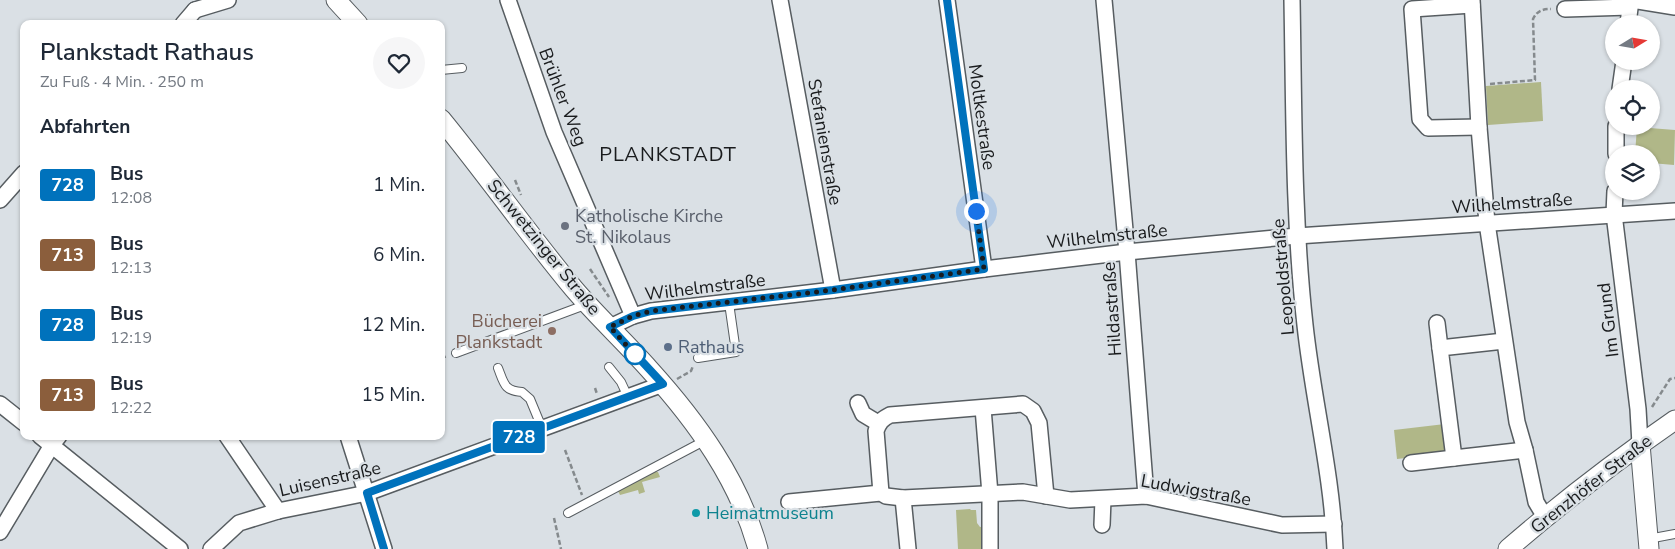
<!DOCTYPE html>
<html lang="de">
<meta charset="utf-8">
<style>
body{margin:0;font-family:"Nunito Sans",sans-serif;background:#f6f6f7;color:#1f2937;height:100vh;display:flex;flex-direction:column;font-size:19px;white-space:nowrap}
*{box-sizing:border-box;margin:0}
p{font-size:16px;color:#747a83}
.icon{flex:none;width:28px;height:28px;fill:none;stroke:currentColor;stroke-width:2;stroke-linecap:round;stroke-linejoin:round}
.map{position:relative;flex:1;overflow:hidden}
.sheet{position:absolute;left:20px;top:20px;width:425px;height:420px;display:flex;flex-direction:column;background:#fff;border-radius:10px;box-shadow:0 1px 4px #0004}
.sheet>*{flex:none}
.badge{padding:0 10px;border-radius:4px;font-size:18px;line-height:32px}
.needle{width:32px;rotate:79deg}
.buttons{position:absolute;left:1605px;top:15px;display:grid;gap:10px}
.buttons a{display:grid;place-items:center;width:55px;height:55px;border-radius:50%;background:#fff;box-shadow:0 1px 4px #0004;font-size:25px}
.you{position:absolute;width:25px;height:25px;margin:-12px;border:4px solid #fff;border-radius:50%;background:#1a73e8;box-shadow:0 0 0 8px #1a73e833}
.map>.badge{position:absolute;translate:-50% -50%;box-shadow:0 0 0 2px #fff}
h2{padding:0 20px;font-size:19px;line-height:45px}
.round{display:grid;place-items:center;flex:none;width:52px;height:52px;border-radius:26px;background:#f6f6f7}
.overview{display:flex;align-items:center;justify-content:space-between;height:85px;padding:0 20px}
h1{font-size:24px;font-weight:600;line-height:38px}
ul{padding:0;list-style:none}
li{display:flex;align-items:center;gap:15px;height:70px;padding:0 20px}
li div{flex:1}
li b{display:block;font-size:19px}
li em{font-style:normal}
li .badge{min-width:55px;font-weight:700;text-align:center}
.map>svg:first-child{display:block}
.green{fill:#b0b788}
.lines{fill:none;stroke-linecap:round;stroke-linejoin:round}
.service-casing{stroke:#575d61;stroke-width:10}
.minor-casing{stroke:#575d61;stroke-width:18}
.tertiary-casing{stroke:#575d61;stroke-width:21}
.path{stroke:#858a8d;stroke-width:2.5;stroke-dasharray:5 2.5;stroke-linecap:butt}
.service{stroke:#fff;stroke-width:8}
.minor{stroke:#fff;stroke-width:15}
.tertiary{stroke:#fff;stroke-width:19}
.line-casing{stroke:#fff;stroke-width:11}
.line{stroke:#0072bc;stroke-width:8}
.walk{stroke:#191b1d;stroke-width:5;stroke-dasharray:0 9}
.worship-dot{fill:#6b7280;stroke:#dae0e5;stroke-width:2}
.education-dot{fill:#8d6e63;stroke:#dae0e5;stroke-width:2}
.service-dot{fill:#5c6f8a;stroke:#dae0e5;stroke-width:2}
.stop-dot{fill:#fff;stroke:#0072bc;stroke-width:2.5}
.culture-dot{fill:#0f9aa8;stroke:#dae0e5;stroke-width:2}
.labels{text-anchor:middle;stroke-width:4.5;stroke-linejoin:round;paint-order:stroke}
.street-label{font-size:18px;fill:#191b1d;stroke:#dae0e5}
.worship-label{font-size:18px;fill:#5b616d;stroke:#dae0e5;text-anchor:start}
.education-label{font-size:18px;fill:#785e54;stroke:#dae0e5;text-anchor:end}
.service-label{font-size:18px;fill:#4e5e75;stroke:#dae0e5;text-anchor:start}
.culture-label{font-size:18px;fill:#0d838f;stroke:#dae0e5;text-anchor:start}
.quarter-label{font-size:20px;letter-spacing:1px;fill:#191b1d;stroke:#dae0e5}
</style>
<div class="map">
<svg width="1675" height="549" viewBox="0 0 1675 549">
<rect width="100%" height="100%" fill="#dae0e5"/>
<g class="green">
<polygon points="1541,82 1543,121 1488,125 1486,86"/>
<polygon points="1637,127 1675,130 1674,165 1651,163 1651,154 1635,154"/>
<polygon points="1445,424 1449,453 1397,459 1394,430"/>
<polygon points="655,472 658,472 660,477 642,482 645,492 639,494 638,490 620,495 618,491"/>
<polygon points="970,509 971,510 976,510 977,523 980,527 986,526 987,549 958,549 956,510"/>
</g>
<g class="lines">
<g class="service-casing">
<g id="service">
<polyline points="441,70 462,68"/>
<polyline points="456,353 585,305"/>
<polyline points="698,358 736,352 729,303"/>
<polyline points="609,367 621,382 628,397"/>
<path d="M498 368C504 383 504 391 522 392L530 399 542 428"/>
<polyline points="568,513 706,440"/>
<polyline points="1648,539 1675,534"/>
</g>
</g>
<g class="minor-casing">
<g id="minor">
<polyline points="508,0 554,132 633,316"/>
<polyline points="780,0 833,290"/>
<polyline points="947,0 984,269"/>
<polyline points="1104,0 1127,252 1146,496"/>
<path d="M1292 0C1294 108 1293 217 1305 325 1313 400 1332 473 1335 549"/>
<polyline points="1472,0 1479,127 1487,223 1517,422 1525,450 1536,502 1545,517"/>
<polyline points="1632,0 1675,7"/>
<polyline points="1472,5 1412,9 1420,119 1428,128 1479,127"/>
<polyline points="1565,9 1630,7"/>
<polyline points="195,10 228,0"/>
<polyline points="183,24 195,10"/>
<polyline points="1628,24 1631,0"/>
<polyline points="1620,89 1624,61"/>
<polyline points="1616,154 1616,126"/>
<polyline points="1615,191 1614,214 1638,409 1640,444"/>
<polyline points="0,200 24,173"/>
<polyline points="1437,323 1440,348"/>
<polyline points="610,327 633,316 651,311 833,290 984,269 1127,252 1297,236 1675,211"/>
<polyline points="1504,341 1440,348 1454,458 1525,450"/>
<polyline points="858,403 863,414 878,423"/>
<polyline points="0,404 24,423"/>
<polyline points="983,408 990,494 990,549"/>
<polyline points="40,436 180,549"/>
<polyline points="227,436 278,511"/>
<polyline points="348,436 384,549"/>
<polyline points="1411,463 1454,458"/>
<path d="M881 493 876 431C879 422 882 419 890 415L1023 404 1033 411 1039 423 1046 496"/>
<polyline points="903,498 908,549"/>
<polyline points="789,502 881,493 886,496 903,498 1023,492 1070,500 1146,496 1282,525 1334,524"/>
<polyline points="1102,525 1103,499"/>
<polyline points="0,532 52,445 59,436"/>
<polyline points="211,549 239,523 278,511 367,493 663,384"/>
</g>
</g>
<g class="tertiary-casing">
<g id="tertiary">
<polyline points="336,0 358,24"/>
<path d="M441 119C487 175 528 234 574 289 598 317 625 342 649 369 697 422 739 480 758 549"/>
<polyline points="1640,444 1649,549"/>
<path d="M1508 549C1561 503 1617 460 1675 420"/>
</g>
</g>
<g class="path">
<path d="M1490 84 1535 80 1533 19C1537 11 1542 9 1551 9"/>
<polyline points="515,180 521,195"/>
<polyline points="590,269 609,297"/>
<polyline points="441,358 448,356"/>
<polyline points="677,379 691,371 693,366"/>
<polyline points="595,388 597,394"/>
<polyline points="1652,407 1670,379 1675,378"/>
<polyline points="565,450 582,495"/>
<polyline points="554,518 561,549"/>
</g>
<use href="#service" class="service"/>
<use href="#minor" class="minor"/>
<use href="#tertiary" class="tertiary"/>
</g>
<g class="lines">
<g class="line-casing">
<polyline id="line" points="384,549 367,493 663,384 610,327 633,316 651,311 833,290 984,269 947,0"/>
</g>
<use href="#line" class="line"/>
<polyline class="walk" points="635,354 636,356 610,327 633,316 651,311 833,290 984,269 976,211"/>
</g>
<circle class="worship-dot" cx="565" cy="226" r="5"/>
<circle class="education-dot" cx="552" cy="331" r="5"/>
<circle class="service-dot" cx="668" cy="347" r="5"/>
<circle class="stop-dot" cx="635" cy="354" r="10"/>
<circle class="culture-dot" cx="696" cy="513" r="5"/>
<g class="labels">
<g class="street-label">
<text transform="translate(563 97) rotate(69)" y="6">Brühler Weg</text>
<text transform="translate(982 117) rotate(82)" y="6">Moltkestraße</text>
<text transform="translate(825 142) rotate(80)" y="6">Stefanienstraße</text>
<text transform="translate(1512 203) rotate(-4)" y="6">Wilhelmstraße</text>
<text transform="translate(1107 236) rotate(-6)" y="6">Wilhelmstraße</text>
<text transform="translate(544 247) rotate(51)" y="6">Schwetzinger Straße</text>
<text transform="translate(1283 277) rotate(-95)" y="6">Leopoldstraße</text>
<text transform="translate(705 287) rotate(-7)" y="6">Wilhelmstraße</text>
<text transform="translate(1112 309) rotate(-94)" y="6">Hildastraße</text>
<text transform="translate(1608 320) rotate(-97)" y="6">Im Grund</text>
<text transform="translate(330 479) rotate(-13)" y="6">Luisenstraße</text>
<text transform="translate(1591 484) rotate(-38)" y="6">Grenzhöfer Straße</text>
<text transform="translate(1196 490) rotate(10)" y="6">Ludwigstraße</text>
</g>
<g class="worship-label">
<text x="575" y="222">Katholische Kirche<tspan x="575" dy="21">St. Nikolaus</tspan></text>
</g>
<g class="education-label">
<text x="542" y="327">Bücherei<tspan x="542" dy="21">Plankstadt</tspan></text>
</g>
<g class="service-label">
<text x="678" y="353">Rathaus</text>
</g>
<g class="culture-label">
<text x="706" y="519">Heimatmuseum</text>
</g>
<g class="quarter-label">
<text x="668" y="161">PLANKSTADT</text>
</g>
</g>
</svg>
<div class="buttons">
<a><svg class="needle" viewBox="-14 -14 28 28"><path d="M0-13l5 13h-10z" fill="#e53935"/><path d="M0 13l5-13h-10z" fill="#747a83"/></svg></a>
<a><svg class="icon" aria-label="locate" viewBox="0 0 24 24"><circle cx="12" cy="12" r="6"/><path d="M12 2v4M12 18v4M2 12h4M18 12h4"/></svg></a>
<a><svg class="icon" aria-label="layers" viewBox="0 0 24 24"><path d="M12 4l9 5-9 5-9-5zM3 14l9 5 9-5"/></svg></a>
</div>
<div class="you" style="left:976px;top:211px"></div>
<b class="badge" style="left:519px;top:437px;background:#0072bc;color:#fff">728</b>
<section class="sheet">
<div class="overview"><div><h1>Plankstadt Rathaus</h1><p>Zu Fuß · 4 Min. · 250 m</p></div><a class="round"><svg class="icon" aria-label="heart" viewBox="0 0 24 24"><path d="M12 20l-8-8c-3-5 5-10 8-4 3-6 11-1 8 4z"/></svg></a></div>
<h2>Abfahrten</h2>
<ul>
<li><span class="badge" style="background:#0072bc;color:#fff">728</span><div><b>Bus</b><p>12:08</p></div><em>1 Min.</em></li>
<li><span class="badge" style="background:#8b5e3c;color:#fff">713</span><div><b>Bus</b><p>12:13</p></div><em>6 Min.</em></li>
<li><span class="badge" style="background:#0072bc;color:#fff">728</span><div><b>Bus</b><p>12:19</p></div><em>12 Min.</em></li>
<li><span class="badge" style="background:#8b5e3c;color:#fff">713</span><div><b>Bus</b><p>12:22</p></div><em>15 Min.</em></li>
</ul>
</section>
</div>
